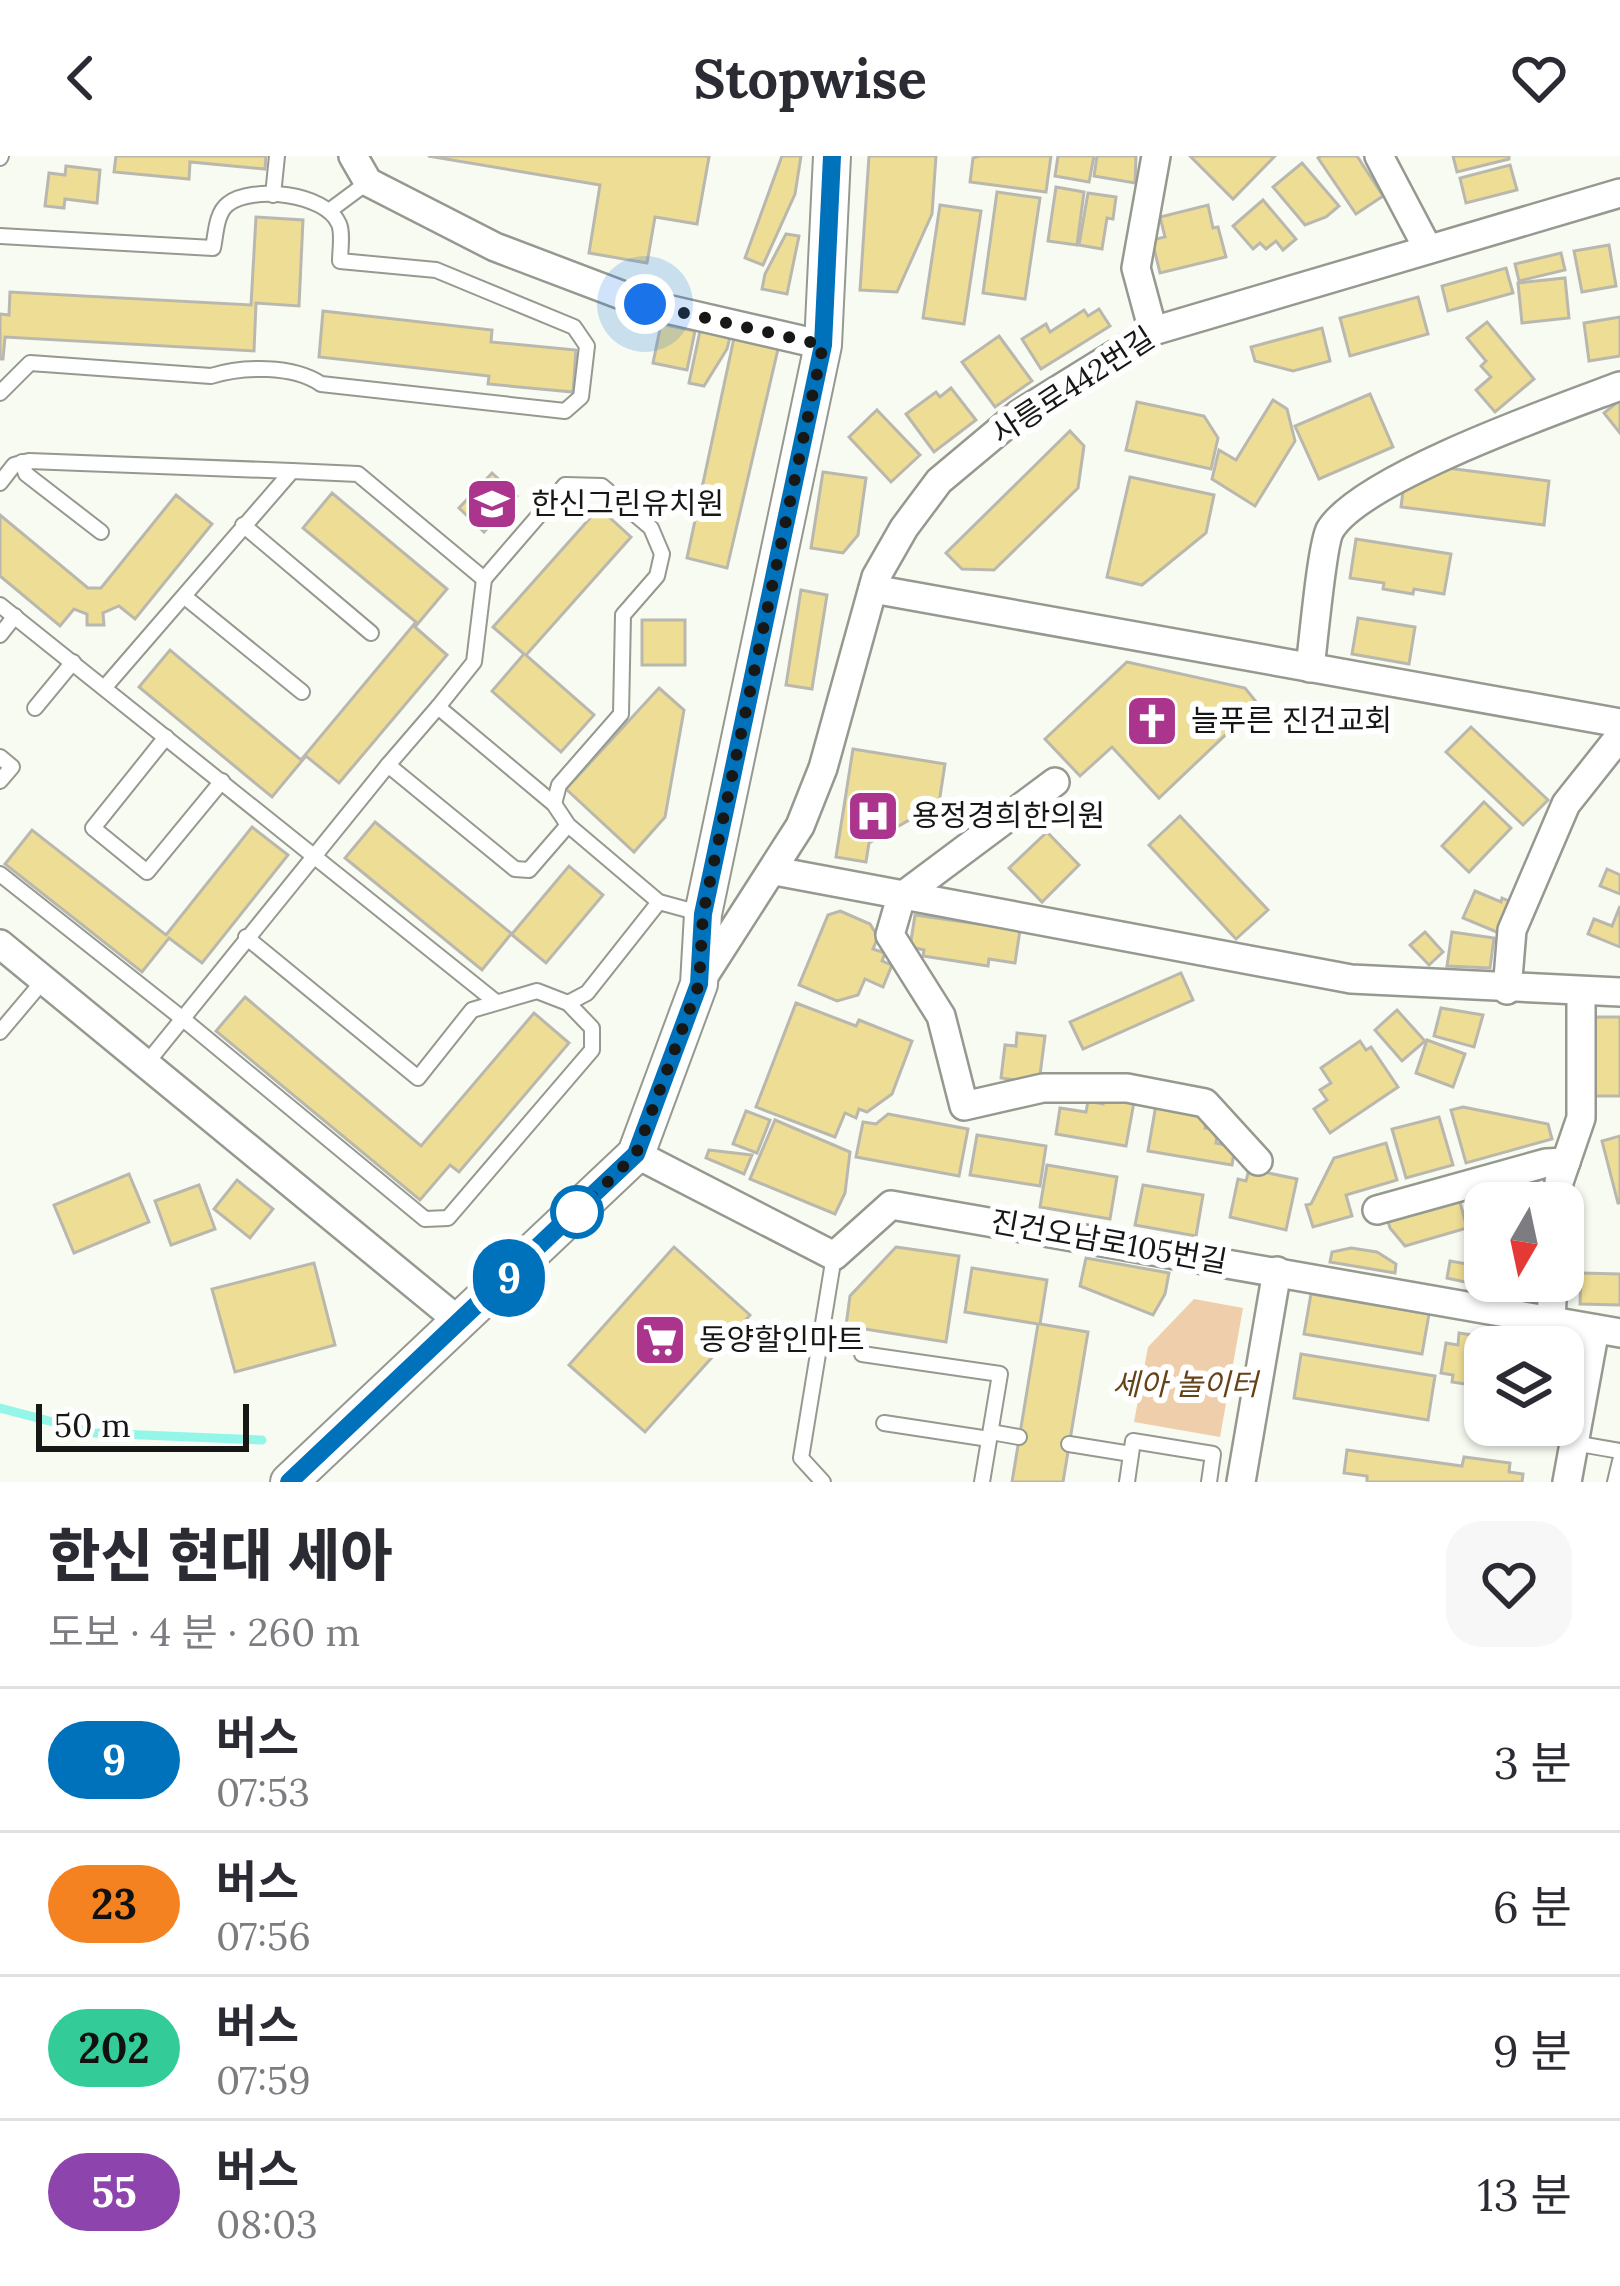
<!DOCTYPE html>
<html lang="ko">
<meta charset="utf-8">
<style>
body{margin:0;font-family:Lora,"Noto Sans KR",serif;background:#f7f7f7;color:#2b2b33;height:100vh;display:flex;flex-direction:column;font-size:45px;white-space:nowrap}
*{box-sizing:border-box;margin:0}
p{font-size:39px;color:#7c7c81}
.icon{flex:none;width:66px;height:66px;fill:none;stroke:currentColor;stroke-width:2;stroke-linecap:round;stroke-linejoin:round}
.map{position:relative;height:1326px;overflow:hidden}
.sheet{display:flex;flex-direction:column;background:#fff;flex:1}
.sheet>*{flex:none}
.badge{padding:0 24px;border-radius:39px;font-size:42px;line-height:78px}
.needle{width:78px;rotate:189deg}
.tools{position:absolute;left:1464px;top:1026px;display:grid;gap:24px}
.tools a{display:grid;place-items:center;width:120px;height:120px;border-radius:24px;background:#fff;box-shadow:0 3px 9px #0004;font-size:60px}
.scale{position:absolute;left:36px;bottom:30px;width:213px;box-sizing:border-box;padding-left:12px;border:6px solid #171815;border-top:0;font-size:33px;line-height:42px;white-space:nowrap;color:#171815;-webkit-text-stroke:9px #fff;paint-order:stroke}
.you{position:absolute;width:60px;height:60px;margin:-30px;border:9px solid #fff;border-radius:50%;background:#1a73e8;box-shadow:0 0 0 18px #1a73e833}
.map>.badge{position:absolute;translate:-50% -50%;box-shadow:0 0 0 6px #fff}
.round{display:grid;place-items:center;flex:none;width:126px;height:126px;border-radius:36px;background:#f7f7f7}
.overview{display:flex;align-items:center;justify-content:space-between;height:204px;padding:0 48px}
h1{font-size:57px;font-weight:800;line-height:90px}
ul{padding:0;list-style:none}
li{display:flex;align-items:center;gap:36px;height:144px;padding:0 48px;border-top:3px solid #e1e1e2}
li div{flex:1}
li b{display:block;font-size:45px}
li em{font-style:normal}
li .badge{min-width:132px;font-weight:700;text-align:center}
header{display:flex;justify-content:space-between;align-items:center;height:156px;padding:0 48px;background:#fff;font-size:54px;font-weight:800}
.map>svg:first-child{display:block}
.green{fill:#efceac}
.lines{fill:none;stroke-linecap:round;stroke-linejoin:round}
.stream{stroke:#94f6e8;stroke-width:9}
.building{fill:#eedd94;stroke:#bab8ae;stroke-width:3}
.lane-casing{stroke:#95998f;stroke-width:18}
.street-casing{stroke:#95998f;stroke-width:32}
.secondary-casing{stroke:#95998f;stroke-width:40}
.lane{stroke:#fff;stroke-width:14}
.street{stroke:#fff;stroke-width:27}
.secondary{stroke:#fff;stroke-width:36}
.line-casing{stroke:#fff;stroke-width:27}
.line{stroke:#0072bc;stroke-width:18}
.walk{stroke:#171815;stroke-width:12;stroke-dasharray:0 21.6}
.stop-dot{fill:#fff;stroke:#0072bc;stroke-width:6}
.labels{text-anchor:middle;stroke-width:12;stroke-linejoin:round;paint-order:stroke}
.street-label{font-size:30px;fill:#171815;stroke:#fff}
.poi-label{font-size:30px;fill:#171815;stroke:#fff;text-anchor:start}
.park-label{font-size:30px;font-style:italic;fill:#654218;stroke:#fff}
</style>
<header><svg class="icon" aria-label="back" viewBox="0 0 24 24"><path d="M15 5l-7 7 7 7"/></svg>Stopwise<svg class="icon" aria-label="heart" viewBox="0 0 24 24"><path d="M12 20l-8-8c-3-5 5-10 8-4 3-6 11-1 8 4z"/></svg></header>
<div class="map">
<svg width="1620" height="1326" viewBox="0 0 1620 1326">
<rect width="100%" height="100%" fill="#f7fbf1"/>
<polygon class="green" points="1194,1143 1243,1152 1220,1281 1134,1266 1148,1191"/>
<g class="lines">
<polyline class="stream" points="0,1252 95,1277 262,1284"/>
</g>
<g class="building">
<polygon points="116,0 266,0 265,13 190,6 189,23 114,16"/>
<polygon points="428,0 706,0 709,1 697,68 655,61 647,107 589,97 600,29"/>
<polygon points="782,0 801,0 795,38 763,109 745,102"/>
<polygon points="869,0 936,0 932,58 897,136 860,134"/>
<polygon points="980,0 1051,0 1046,36 970,26 973,2"/>
<polygon points="1058,0 1094,0 1089,26 1055,20"/>
<polygon points="1097,0 1136,0 1135,27 1094,20"/>
<polygon points="1190,0 1275,0 1233,43"/>
<polygon points="1321,0 1357,0 1383,40 1356,58 1318,2"/>
<polygon points="1453,0 1509,0 1509,3 1457,16"/>
<polygon points="1302,7 1339,50 1326,61 1305,69 1273,31"/>
<polygon points="1510,9 1517,34 1466,47 1460,22"/>
<polygon points="66,10 100,14 97,47 65,43 64,52 45,50 49,17 65,19"/>
<polygon points="1056,31 1084,36 1077,89 1048,85"/>
<polygon points="997,36 1040,42 1025,143 983,137"/>
<polygon points="1088,37 1116,41 1113,63 1107,62 1102,93 1079,89"/>
<polygon points="1263,44 1296,83 1283,94 1276,85 1266,93 1260,87 1253,93 1233,70"/>
<polygon points="940,49 981,55 964,168 923,162"/>
<polygon points="1208,49 1213,72 1218,71 1226,101 1160,117 1152,84 1165,81 1160,61"/>
<polygon points="256,61 303,64 299,150 256,147 254,195 5,181 3,203 0,203 0,158 9,159 10,136 251,149"/>
<polygon points="786,78 799,80 787,138 762,133 765,118"/>
<polygon points="1609,89 1616,130 1582,136 1574,95"/>
<polygon points="1561,97 1565,114 1519,125 1515,108"/>
<polygon points="1506,112 1513,137 1448,155 1442,130"/>
<polygon points="1565,122 1569,162 1522,167 1518,127"/>
<polygon points="1418,141 1428,178 1350,200 1340,162"/>
<polygon points="1099,153 1110,170 1041,213 1022,183 1046,168 1050,176 1084,154 1088,160"/>
<polygon points="323,155 492,174 491,186 576,194 573,236 488,228 489,220 319,201"/>
<polygon points="1620,161 1620,200 1589,205 1584,167"/>
<polygon points="1487,166 1534,223 1495,256 1476,234 1491,221 1481,210 1486,205 1467,182"/>
<polygon points="661,168 695,175 687,214 653,207"/>
<polygon points="1322,172 1330,205 1293,215 1255,205 1251,191"/>
<polygon points="700,175 730,181 727,193 704,230 689,227"/>
<polygon points="999,180 1032,225 995,251 962,206"/>
<polygon points="734,182 778,193 727,412 687,402"/>
<polygon points="951,232 976,264 934,296 906,258 936,236 940,241"/>
<polygon points="1370,238 1393,291 1319,323 1295,270"/>
<polygon points="1273,244 1287,253 1295,285 1255,350 1212,323 1219,294 1236,304"/>
<polygon points="1620,244 1620,277 1604,257"/>
<polygon points="1137,246 1204,260 1218,282 1211,313 1126,294"/>
<polygon points="877,254 920,299 891,326 849,281"/>
<polygon points="1070,275 1084,290 1078,332 994,414 962,413 946,397"/>
<polygon points="1447,312 1549,325 1544,369 1401,351 1403,335"/>
<polygon points="823,316 866,322 858,379 843,397 811,392"/>
<polygon points="492,317 517,340 484,376 459,352"/>
<polygon points="1130,321 1214,339 1206,377 1142,429 1107,421"/>
<polygon points="332,337 447,433 415,471 447,499 339,627 306,600 272,641 139,531 170,494 301,604 416,466 303,372"/>
<polygon points="176,339 212,368 135,463 119,450 103,457 104,469 87,469 87,458 74,453 60,470 0,420 0,359 88,432 101,432"/>
<polygon points="599,352 631,381 526,499 594,559 561,596 492,535 524,498 493,471"/>
<polygon points="1356,383 1451,398 1444,438 1414,433 1413,438 1383,433 1384,427 1350,422"/>
<polygon points="801,434 827,439 812,533 786,529"/>
<polygon points="1358,462 1415,471 1409,508 1352,498"/>
<rect x="642" y="464" width="43" height="45"/>
<polygon points="1127,506 1245,532 1258,548 1159,642 1112,591 1080,620 1045,583"/>
<polygon points="659,532 684,554 665,661 634,696 566,633"/>
<polygon points="1471,571 1548,644 1523,669 1446,596"/>
<polygon points="853,593 945,608 939,647 869,687 866,706 836,701"/>
<polygon points="1484,646 1511,672 1469,716 1442,690"/>
<polygon points="1180,660 1268,754 1236,783 1149,689"/>
<polygon points="375,666 512,778 569,710 603,739 546,807 511,778 482,814 345,702"/>
<polygon points="252,671 288,699 202,807 169,782 142,816 5,708 32,674 166,779"/>
<polygon points="1047,676 1079,709 1042,746 1009,712"/>
<polygon points="1607,713 1620,719 1620,738 1600,730"/>
<polygon points="1475,735 1501,746 1502,742 1513,747 1499,777 1463,762"/>
<polygon points="1620,750 1620,791 1588,778 1594,763 1612,770"/>
<polygon points="840,755 870,768 878,781 873,793 885,797 882,805 892,809 883,831 865,823 858,839 837,845 799,829 828,759"/>
<polygon points="915,759 1020,774 1015,807 989,803 988,810 923,800 924,794 910,791"/>
<polygon points="1425,776 1443,796 1429,809 1410,789"/>
<polygon points="1452,776 1494,782 1490,812 1447,810"/>
<polygon points="1181,817 1193,844 1083,893 1070,866"/>
<polygon points="245,841 421,990 534,857 569,887 459,1016 450,1009 420,1044 216,875"/>
<polygon points="796,847 856,870 859,864 912,885 892,938 867,956 859,953 856,962 845,957 835,981 756,951"/>
<polygon points="1441,852 1483,859 1474,891 1434,880"/>
<polygon points="1397,854 1425,885 1402,905 1375,874"/>
<rect x="1587" y="861" width="33" height="79"/>
<polygon points="1017,877 1045,880 1039,927 1001,922 1005,889 1016,890"/>
<polygon points="1427,884 1465,898 1453,931 1416,917"/>
<polygon points="1360,885 1366,894 1371,891 1398,931 1330,977 1314,953 1327,944 1320,934 1331,927 1321,912"/>
<polygon points="1104,941 1134,946 1126,990 1056,978 1060,952 1086,956 1088,945 1103,948"/>
<polygon points="1157,943 1208,957 1205,972 1218,974 1216,987 1235,991 1232,1009 1148,995"/>
<polygon points="1463,951 1548,968 1552,983 1466,1007 1451,954"/>
<polygon points="746,955 770,964 757,997 733,988"/>
<polygon points="888,958 968,973 959,1020 856,1001 863,966 876,968"/>
<polygon points="1439,961 1453,1009 1406,1022 1392,973"/>
<polygon points="775,964 850,996 845,1037 835,1058 750,1023"/>
<polygon points="977,979 1046,990 1040,1030 970,1019"/>
<polygon points="1620,980 1620,1047 1618,1047 1602,985"/>
<polygon points="1386,987 1397,1024 1346,1039 1352,1060 1313,1071 1306,1049 1311,1048 1334,1002"/>
<polygon points="709,994 752,999 744,1018 706,1002"/>
<polygon points="1047,1009 1117,1021 1110,1063 1040,1051"/>
<polygon points="1249,1013 1297,1023 1286,1074 1230,1061 1238,1023 1246,1025"/>
<polygon points="1534,1017 1543,1047 1485,1047 1485,1068 1476,1070 1467,1036"/>
<polygon points="129,1018 149,1066 74,1097 54,1049"/>
<polygon points="237,1024 273,1053 250,1082 214,1053"/>
<polygon points="199,1029 215,1073 171,1089 155,1045"/>
<polygon points="1143,1029 1203,1039 1196,1080 1135,1069"/>
<polygon points="1458,1039 1467,1072 1405,1090 1390,1072 1386,1059"/>
<polygon points="674,1091 750,1159 645,1276 569,1209"/>
<polygon points="896,1091 959,1100 946,1186 846,1170 850,1140"/>
<polygon points="1351,1092 1377,1096 1396,1108 1395,1117 1330,1106 1332,1096"/>
<polygon points="1485,1094 1485,1125 1520,1125 1506,1135 1447,1122 1450,1105 1467,1108 1468,1099"/>
<polygon points="1086,1102 1169,1117 1165,1138 1153,1159 1080,1130"/>
<polygon points="314,1107 335,1189 235,1216 212,1133"/>
<polygon points="972,1112 1047,1124 1040,1168 1088,1176 1063,1326 1012,1326 1038,1168 965,1156"/>
<polygon points="1581,1117 1620,1118 1620,1149 1580,1148"/>
<polygon points="1311,1138 1429,1158 1422,1198 1304,1178"/>
<polygon points="1459,1177 1546,1190 1545,1191 1485,1191 1485,1231 1452,1226 1453,1219 1441,1217 1446,1187 1458,1189"/>
<polygon points="1301,1198 1435,1220 1428,1264 1294,1242"/>
<polygon points="1347,1294 1462,1310 1464,1301 1510,1307 1509,1316 1523,1318 1522,1326 1367,1326 1367,1320 1344,1317"/>
</g>
<g class="lines">
<g class="lane-casing">
<g id="lane">
<polyline points="0,2 1,0"/>
<polyline points="273,39 277,0"/>
<polyline points="329,55 368,26"/>
<path d="M0 80 213 92C216 78 216 57 228 48 252 29 326 37 339 68 343 77 340 95 340 105L436 114 574 171 587 190 581 241 565 255 321 228C293 209 243 210 211 220L30 207 0 237"/>
<polyline points="22,306 26,318 101,376"/>
<polyline points="0,327 14,309 29,305 292,315"/>
<polyline points="243,369 371,477"/>
<polyline points="185,441 302,536"/>
<polyline points="0,449 496,846"/>
<polyline points="0,479 15,460"/>
<polyline points="105,531 292,315 358,318 484,423 565,329 602,330 651,372 662,398 657,420 623,459 621,558 559,629 554,648"/>
<polyline points="438,551 474,506 484,423"/>
<polyline points="35,552 73,506"/>
<polyline points="166,581 93,672 147,716 222,625"/>
<polyline points="0,601 12,611 0,625"/>
<polyline points="568,669 529,714 515,713 388,609 438,551 554,648 568,669 659,746 703,758"/>
<polyline points="0,718 183,863 425,1063 448,1062 592,894 592,872 568,847"/>
<polyline points="246,781 418,922 472,854 537,835 568,847 587,837 659,746"/>
<polyline points="0,876 43,825"/>
<polyline points="146,908 388,609"/>
<polyline points="862,1198 1000,1218 982,1326"/>
<polyline points="884,1267 989,1283"/>
<polyline points="991,1276 1019,1281"/>
<polyline points="1574,1287 1620,1295"/>
<polyline points="1069,1288 1131,1298"/>
<polyline points="823,1326 801,1302 834,1100"/>
<polyline points="1127,1326 1133,1285 1213,1298 1209,1326"/>
<polyline points="1615,1326 1620,1305"/>
</g>
</g>
<g class="street-casing">
<g id="street">
<polyline points="353,0 368,26 495,91 645,148 823,189"/>
<polyline points="1379,0 1428,93"/>
<polyline points="1153,175 1136,112 1156,0"/>
<polyline points="873,433 1620,567"/>
<path d="M1310 512C1313 489 1322 388 1330 374 1361 322 1559 253 1620 230"/>
<polyline points="1055,626 901,741 890,779 941,860 964,950 1043,932 1127,932 1205,947 1258,1005"/>
<polyline points="775,715 1351,823 1620,836"/>
<polyline points="0,788 461,1167"/>
<polyline points="700,826 800,670 823,612 876,421 904,372 939,325 1019,258 1153,175 1620,37"/>
<polyline points="1507,834 1512,774 1566,648 1620,580"/>
<polyline points="636,998 834,1100 891,1049 1620,1177"/>
<polyline points="1558,1047 1559,1026 1581,962 1581,835"/>
<polyline points="1377,1054 1546,1007 1566,1006"/>
<polyline points="1551,1164 1553,1125"/>
<polyline points="1241,1326 1277,1115"/>
<polyline points="1567,1326 1595,1173"/>
</g>
</g>
<g class="secondary-casing">
<polyline id="secondary" points="289,1326 636,998 699,828 703,758 823,189 832,0"/>
</g>
<use href="#lane" class="lane"/>
<use href="#street" class="street"/>
<use href="#secondary" class="secondary"/>
</g>
<g class="lines">
<g class="line-casing">
<polyline id="line" points="289,1326 636,998 699,828 703,758 823,189 832,0"/>
</g>
<use href="#line" class="line"/>
<polyline class="walk" points="577,1056 636,998 699,828 703,758 823,189 645,148"/>
</g>
<defs>
<g id="school-square" transform="scale(2.7)"><rect x="-9" y="-9" width="18" height="18" rx="4" fill="#ab358d" stroke="#fff"/><path d="M0-5L7-2L0 1L-7-2ZM-4 1L0 2.5L4 1V4Q0 6-4 4Z" fill="#fff"/></g>
<g id="church-square" transform="scale(2.7)"><rect x="-9" y="-9" width="18" height="18" rx="4" fill="#ab358d" stroke="#fff"/><path d="M-1.2-6h2.4v3.5h3.3v2.4h-3.3V6h-2.4V-.1h-3.3v-2.4h3.3Z" fill="#fff"/></g>
<g id="hospital-square" transform="scale(2.7)"><rect x="-9" y="-9" width="18" height="18" rx="4" fill="#ab358d" stroke="#fff"/><path d="M-5-5h3v3.5h4V-5h3V5h-3V1.5h-4V5h-3Z" fill="#fff"/></g>
<g id="supermarket-square" transform="scale(2.7)"><rect x="-9" y="-9" width="18" height="18" rx="4" fill="#ab358d" stroke="#fff"/><path d="M-6-5.5h2.5l.6 2H6L4.5 2H-2.5L-4.4-4H-6ZM-1.5 3.2a1.3 1.3 0 1 0 .1 0ZM3 3.2a1.3 1.3 0 1 0 .1 0Z" fill="#fff"/></g>
</defs>
<g fill-rule="evenodd">
<use href="#school-square" x="492" y="348"/>
<use href="#church-square" x="1152" y="565"/>
<use href="#hospital-square" x="873" y="660"/>
<use href="#supermarket-square" x="660" y="1184"/>
</g>
<circle class="stop-dot" cx="577" cy="1056" r="24"/>
<g class="labels">
<g class="street-label">
<text transform="translate(1073 230) rotate(-33)" y="10">사릉로442번길</text>
<text transform="translate(1109 1086) rotate(10)" y="10">진건오남로105번길</text>
</g>
<g class="poi-label">
<text x="531" y="358">한신그린유치원</text>
<text x="1191" y="575">늘푸른 진건교회</text>
<text x="912" y="670">용정경희한의원</text>
<text x="699" y="1194">동양할인마트</text>
</g>
<g class="park-label">
<text x="1185" y="1239">세아 놀이터</text>
</g>
</g>
</svg>
<div class="tools">
<a><svg class="needle" viewBox="-14 -14 28 28"><path d="M0-13l5 13h-10z" fill="#e53935"/><path d="M0 13l5-13h-10z" fill="#7c7c81"/></svg></a>
<a><svg class="icon" aria-label="layers" viewBox="0 0 24 24"><path d="M12 4l9 5-9 5-9-5zM3 14l9 5 9-5"/></svg></a>
</div>
<div class="scale">50 m</div>
<div class="you" style="left:645px;top:148px"></div>
<b class="badge" style="left:509px;top:1122px;background:#0072bc;color:#fff">9</b>
</div>
<section class="sheet">
<div class="overview"><div><h1>한신 현대 세아</h1><p>도보 · 4 분 · 260 m</p></div><a class="round"><svg class="icon" aria-label="heart" viewBox="0 0 24 24"><path d="M12 20l-8-8c-3-5 5-10 8-4 3-6 11-1 8 4z"/></svg></a></div>
<ul>
<li><span class="badge" style="background:#0072bc;color:#fff">9</span><div><b>버스</b><p>07:53</p></div><em>3 분</em></li>
<li><span class="badge" style="background:#f58220;color:#111">23</span><div><b>버스</b><p>07:56</p></div><em>6 분</em></li>
<li><span class="badge" style="background:#3c9;color:#111">202</span><div><b>버스</b><p>07:59</p></div><em>9 분</em></li>
<li><span class="badge" style="background:#8e44ad;color:#fff">55</span><div><b>버스</b><p>08:03</p></div><em>13 분</em></li>
</ul>
</section>
